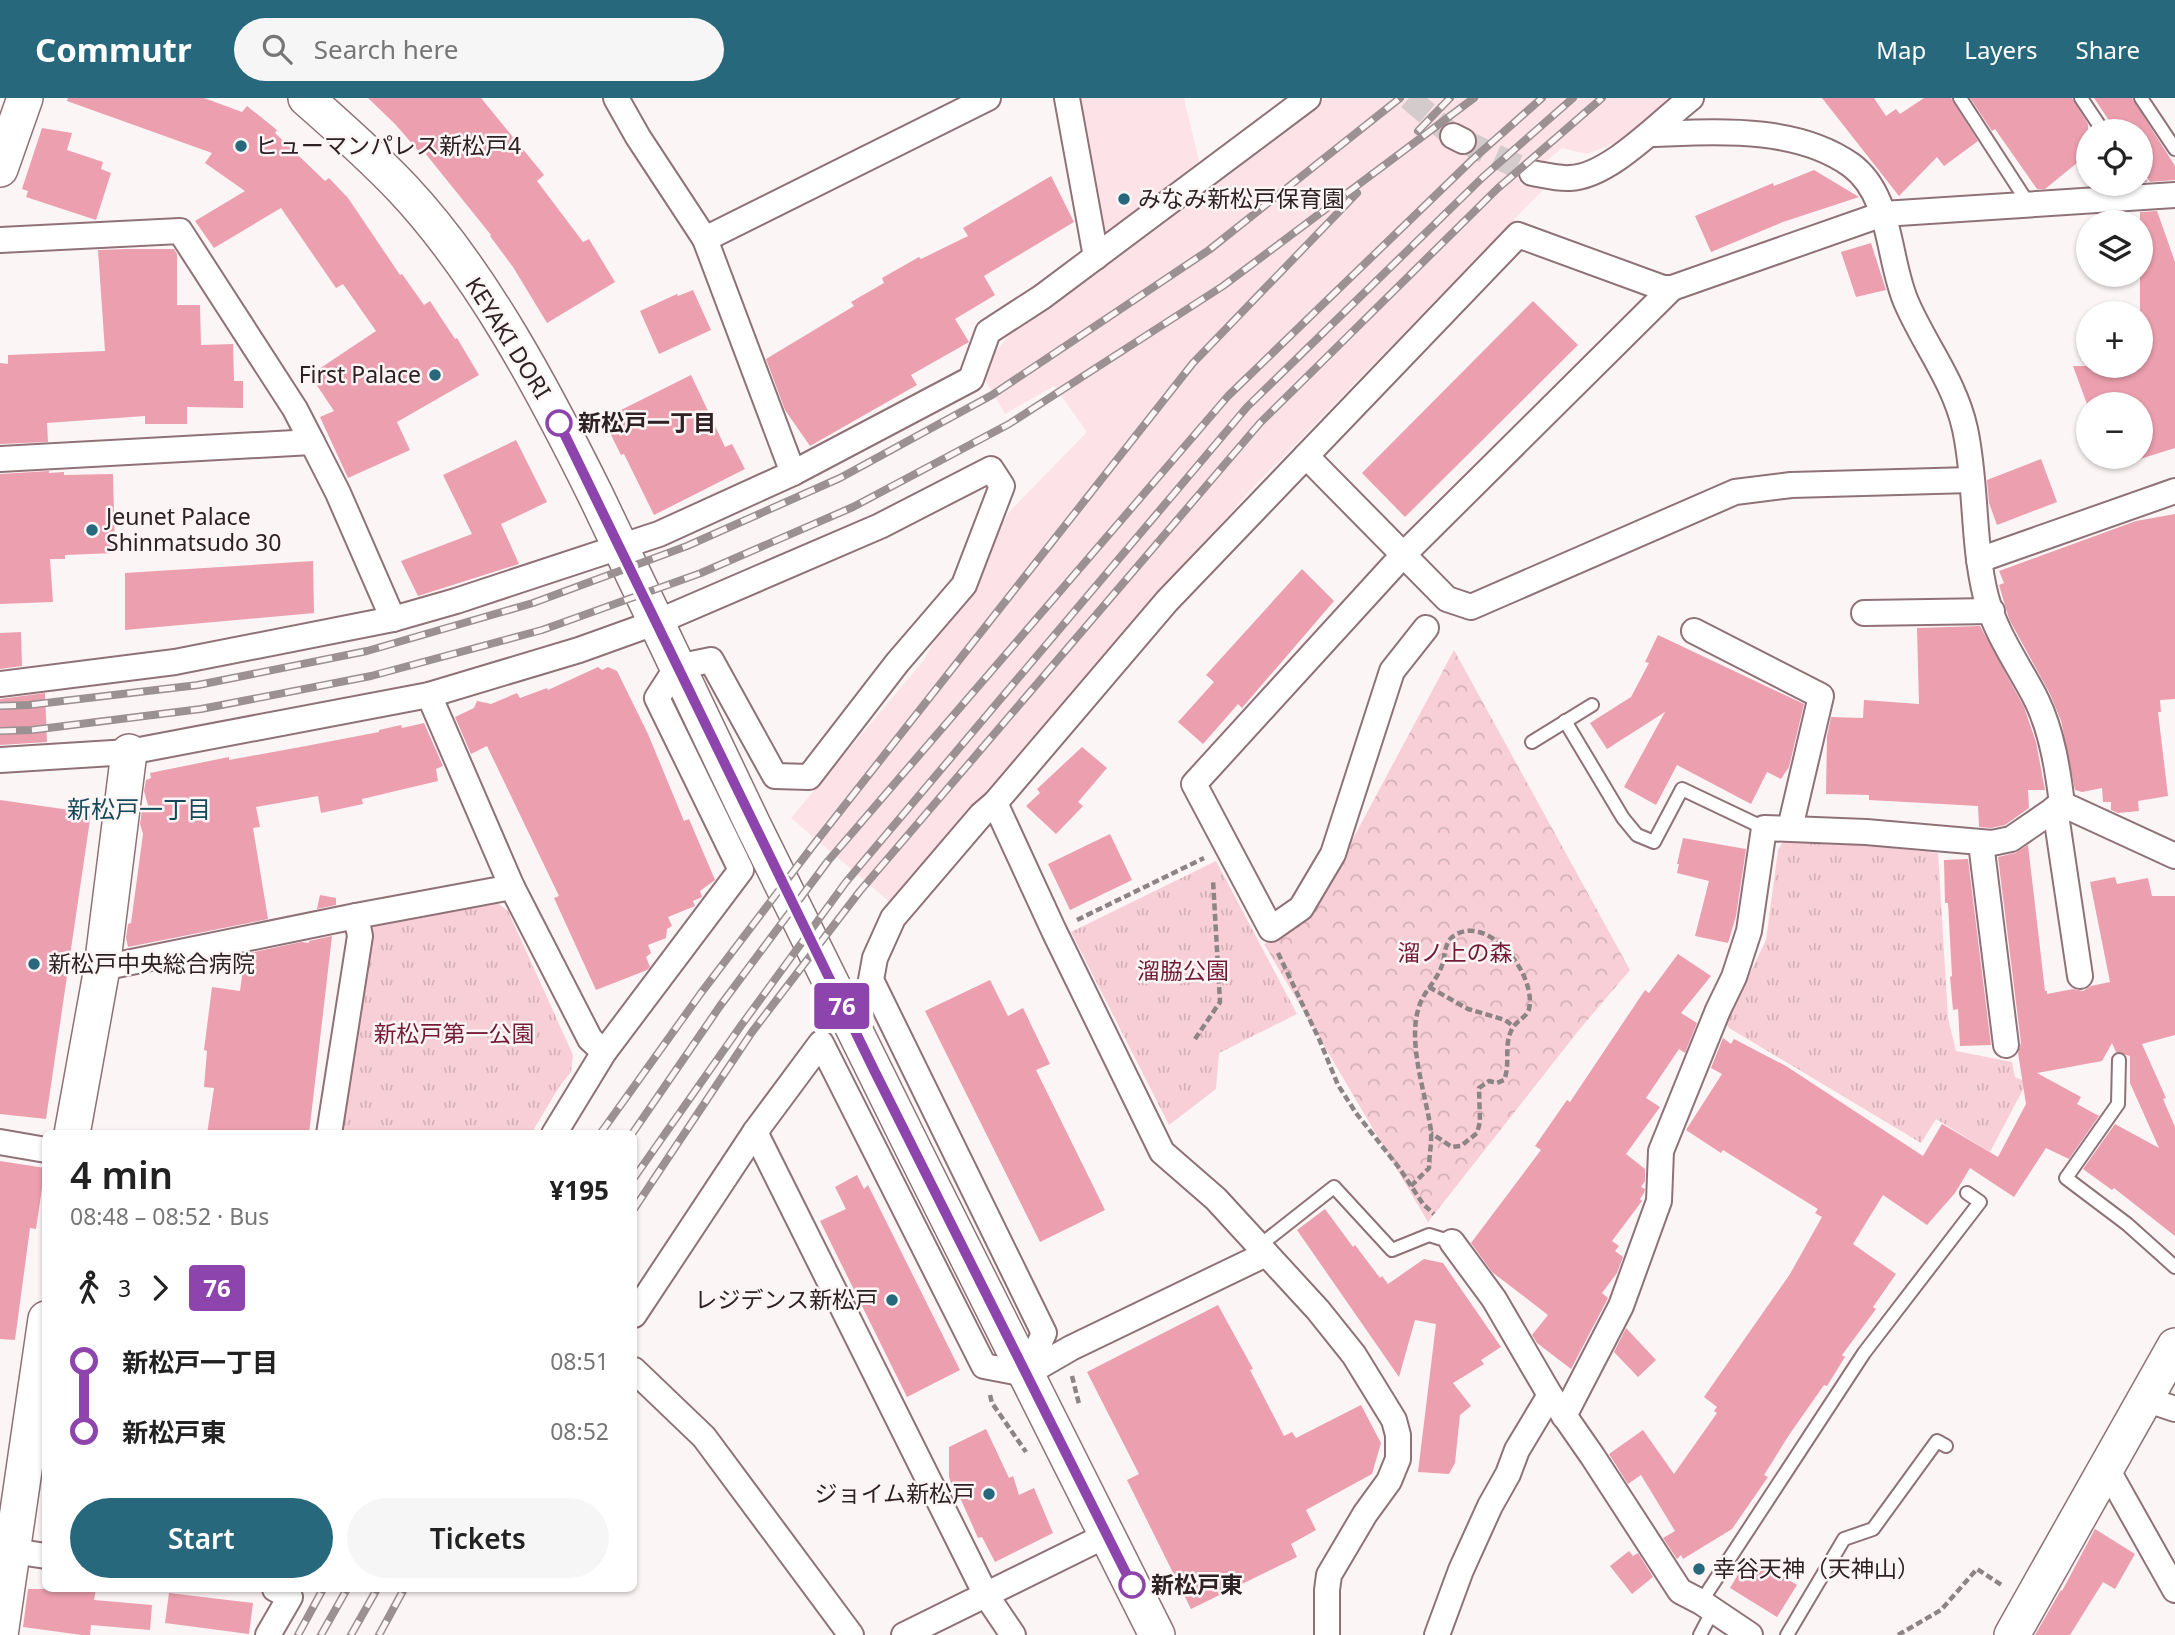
<!DOCTYPE html>
<meta charset="utf-8">
<style>
body{margin:0;font-family:"Noto Sans","Noto Sans JP",sans-serif;background:#f6f6f6;color:#222;height:100vh;display:flex;flex-direction:column;font-size:26px;white-space:nowrap}
*{box-sizing:border-box;margin:0}
p{font-size:23px;color:#767676}
.icon{flex:none;width:38px;height:38px;fill:none;stroke:currentColor;stroke-width:2;stroke-linecap:round;stroke-linejoin:round}
.map{position:relative;flex:1;overflow:hidden}
.side{position:absolute;left:42px;top:1032px;width:595px;height:462px;display:flex;flex-direction:column;background:#fff;border-radius:10px;box-shadow:0 2px 5px #0004}
.side>*{flex:none}
.badge{padding:0 14px;border-radius:5px;font-size:24px;line-height:46px}
.buttons{position:absolute;left:2076px;top:21px;display:grid;gap:14px}
.buttons a{display:grid;place-items:center;width:77px;height:77px;border-radius:50%;background:#fff;box-shadow:0 2px 5px #0004;font-size:35px}
.map>.badge{position:absolute;translate:-50% -50%;box-shadow:0 0 0 4px #fff}
.legs{display:flex;align-items:center;gap:10px;height:77px;padding:0 28px;font-size:23px}
.legs p{margin-inline-start:auto}
.overview{display:flex;align-items:center;justify-content:space-between;height:119px;padding:0 28px}
h1{font-size:38px;font-weight:600;line-height:52px}
.button{display:flex;gap:14px;margin-top:auto;padding:14px 28px}
.button a{flex:1;height:80px;border-radius:42px;background:#28687d;color:#fff;font-size:28px;font-weight:600;line-height:80px;text-align:center}
.button a+a{background:#f6f6f6;color:#222}
ul{padding:0 28px;list-style:none}
li{display:flex;align-items:center;gap:24px;height:70px;font-size:26px}
li i{display:grid;place-items:center;width:10px;height:100%;margin:0 9px;background:currentColor}
li i::after{content:'';width:18px;height:18px;margin:-9px;border:5px solid;border-radius:50%;background:#fff}
li p{margin-inline-start:auto}
li:first-child i{background:linear-gradient(#0000 50%,currentColor 0)}
li:last-child i{background:linear-gradient(currentColor 50%,#0000 0)}
header{display:flex;align-items:center;gap:42px;box-sizing:border-box;height:98px;padding:0 35px;background:#28687d;color:#fff}
header strong{font-size:33px}
nav{display:flex;gap:38px;margin-inline-start:auto;font-size:24px}
.search{width:490px;height:63px;background:#f6f6f6;display:flex;align-items:center;gap:18px;box-sizing:border-box;padding:0 24px;border-radius:38px;color:#767676;font-size:26px}
.map>svg:first-child{display:block}
.built{fill:#fde3e7}
.grass{fill:url(#grass-tufts)}
.forest{fill:url(#forest-crowns)}
.building{fill:#ec9fae}
.lines{fill:none;stroke-linecap:round;stroke-linejoin:round}
.street-tunnel{stroke:#d3cbcc;stroke-width:24;stroke-dasharray:24 12;stroke-linecap:butt}
.lane-casing{stroke:#8f7277;stroke-width:16}
.street-casing{stroke:#8f7277;stroke-width:28}
.secondary-casing{stroke:#8f7277;stroke-width:38}
.path{stroke:#8d8485;stroke-width:4.5;stroke-dasharray:7 3.5;stroke-linecap:butt}
.lane{stroke:#fff;stroke-width:12}
.street{stroke:#fff;stroke-width:24}
.secondary{stroke:#fff;stroke-width:35}
.rail-casing{stroke:#9b9193;stroke-width:8}
.rail{stroke:#fcf5f6;stroke-width:5;stroke-dasharray:16;stroke-linecap:butt}
.line-1-casing{stroke:#fff;stroke-width:16}
.line-1{stroke:#8e44ad;stroke-width:10}
.poi-dot{fill:#28687d;stroke:#fcf5f6;stroke-width:2.5}
.stop-1-dot{fill:#fff;stroke:#8e44ad;stroke-width:3.5}
.labels{text-anchor:middle;stroke-width:5;stroke-linejoin:round;paint-order:stroke}
.poi-label{font-size:23px;fill:#2d2123;stroke:#fcf5f6;text-anchor:start}
.street-label{font-size:23px;fill:#2d2123;stroke:#fcf5f6}
.stop-label{font-size:23px;font-weight:bold;fill:#2d2123;stroke:#fcf5f6;text-anchor:start}
.park-label{font-size:23px;fill:#721a36;stroke:#fcf5f6}
.neighbourhood-label{font-size:24px;fill:#154959;stroke:#fcf5f6}
</style>
<header>
<strong>Commutr</strong>
<div class="search"><svg class="icon" aria-label="search" viewBox="0 0 24 24"><circle cx="10" cy="10" r="6"/><path d="M15 15l6 6"/></svg>Search here</div>
<nav><a>Map</a><a>Layers</a><a>Share</a></nav>
</header>
<div class="map">
<svg width="2175" height="1537" viewBox="0 0 2175 1537">
<defs>
<pattern id="grass-tufts" width="24" height="20" patternUnits="userSpaceOnUse" patternTransform="scale(1.75)"><rect width="24" height="20" fill="#f8cfd6"/><path d="M3 7l-1-3M5 7V3M7 7l1-3M15 17l-1-3M17 17v-4M19 17l1-3" fill="none" stroke="#d5b1b7"/></pattern>
<pattern id="forest-crowns" width="20" height="18" patternUnits="userSpaceOnUse" patternTransform="scale(1.75)"><rect width="20" height="18" fill="#f8cfd6"/><path d="M2 6a3 3 0 1 1 6 0M12 15a3 3 0 1 1 6 0" fill="none" stroke="#d5b1b7"/></pattern>
</defs>
<rect width="100%" height="100%" fill="#fcf5f6"/>
<g class="built">
<polygon points="1077,0 1184,0 1199,63 1104,139"/>
<polygon points="1325,0 1679,0 1631,39 1587,56 1562,50 1519,86 1543,92 1249,394 892,806 791,720 923,563 1009,414 1087,334 1054,288 1005,316 980,273 1015,230"/>
</g>
<g class="grass">
<polygon points="1798,740 1938,755 1948,920 1956,953 2012,964 2015,979 2027,984 1990,1054 1936,1021 1921,1045 1729,930 1726,925 1766,842 1778,752 1782,745"/>
<polygon points="1216,763 1297,916 1219,955 1216,991 1169,1027 1071,834"/>
<polygon points="496,804 508,813 573,957 571,974 559,989 531,1036 337,1036 365,837 374,826"/>
</g>
<polygon class="forest" points="1454,552 1630,872 1579,932 1428,1124 1264,846 1310,821"/>
<g class="building">
<polygon points="68,0 204,0 242,14 247,8 277,32 275,35 325,83 329,80 348,100 400,177 402,176 424,207 430,203 455,241 457,240 479,277 397,324 410,352 348,380 320,319 334,313 310,277 376,233 343,186 336,190 281,110 214,150 195,123 245,93 205,65 212,55 67,3"/>
<polygon points="368,0 481,0 544,77 537,83 583,144 589,141 615,184 547,225 513,169 490,138 491,137 425,55 422,57 395,26"/>
<polygon points="1822,0 1874,0 1886,18 1896,11 1900,16 1924,0 1951,0 1978,43 1944,68 1937,59 1899,98"/>
<polygon points="1970,0 2072,0 2088,26 2088,56 2045,91 2037,91 1995,31 1992,33"/>
<polygon points="2094,0 2132,0 2175,68 2175,82 2150,84 2144,75 2147,84 2140,84 2140,75 2144,75 2140,69 2140,33 2116,33"/>
<polygon points="42,30 72,35 67,52 103,64 101,71 111,75 96,122 26,99 28,93 22,91"/>
<polygon points="1814,72 1859,99 1783,124 1711,154 1695,118 1773,85 1774,88"/>
<polygon points="1051,78 1074,124 984,178 995,197 955,221 969,244 911,277 917,287 810,348 785,312 766,261 854,208 851,204 884,185 882,180 919,159 921,161 968,138 963,130"/>
<polygon points="2157,113 2175,164 2175,350 2140,361 2140,306 2087,306 2073,268 2140,268 2140,114"/>
<polygon points="1871,145 1886,192 1856,199 1841,154"/>
<polygon points="127,151 174,151 177,156 177,207 200,207 201,247 233,246 234,283 243,283 243,310 187,309 187,326 145,326 145,318 47,325 48,344 0,346 0,265 8,266 8,257 105,253 98,152"/>
<polygon points="693,192 711,232 659,256 640,213 677,196 678,198"/>
<polygon points="1533,203 1578,247 1405,419 1362,375"/>
<polygon points="691,277 725,349 732,346 745,371 654,417 624,356 621,357 603,321"/>
<polygon points="516,342 547,404 501,426 519,466 418,498 401,463 472,436 443,377"/>
<polygon points="2041,361 2057,404 1997,427 1989,405 1987,382"/>
<polygon points="49,373 49,375 64,374 64,377 113,376 115,455 65,457 65,461 50,461 53,504 0,506 0,376"/>
<polygon points="2175,416 2175,601 2160,602 2161,614 2158,614 2168,698 2138,703 2139,713 2118,715 2111,712 2111,704 2103,704 2102,690 2082,694 2075,692 2061,623 2050,596 2009,521 1999,487 2004,485 1999,473 2136,423"/>
<polygon points="313,463 314,515 125,532 125,475"/>
<polygon points="1302,471 1334,503 1242,610 1238,606 1203,646 1178,624 1214,584 1206,577"/>
<polygon points="1980,528 2024,609 2036,644 2045,692 2028,692 2029,710 2005,727 1991,730 1979,729 1978,708 1869,702 1869,697 1826,696 1827,638 1831,619 1863,620 1864,602 1919,606 1917,530"/>
<polygon points="21,534 22,568 0,571 0,535"/>
<polygon points="1658,537 1804,606 1789,669 1781,681 1767,674 1751,706 1677,667 1656,707 1624,689 1665,614 1607,651 1590,625 1631,599 1649,565 1645,564"/>
<polygon points="598,569 602,572 608,569 617,573 648,636 684,723 689,721 715,782 700,793 702,799 693,803 695,808 668,819 672,828 667,831 666,840 648,847 651,855 646,859 650,869 647,872 596,892 554,800 559,798 487,648 471,656 455,619 474,610 477,603 491,606 517,595 520,600 547,590 548,592"/>
<polygon points="45,595 47,644 0,647 0,601"/>
<polygon points="424,625 443,668 436,671 438,683 362,701 363,706 321,715 318,698 256,709 260,729 253,730 268,821 128,849 126,840 128,826 131,825 143,736 140,726 142,712 149,711 144,693 146,682 151,680 150,675 229,659 229,662 306,648 379,634 379,632 401,627 402,630"/>
<polygon points="1082,649 1107,670 1078,704 1083,708 1056,736 1026,708 1040,695 1037,691"/>
<polygon points="0,702 91,715 46,1021 0,1016"/>
<polygon points="1110,736 1132,782 1070,812 1048,766"/>
<polygon points="1683,740 1746,751 1736,818 1728,845 1695,838 1709,783 1677,775 1679,766 1677,766"/>
<polygon points="2028,747 2045,893 2047,893 2047,896 2073,891 2083,893 2091,888 2110,884 2090,784 2115,779 2117,786 2148,780 2152,798 2175,798 2175,937 2142,946 2166,1000 2163,1001 2175,1029 2175,1138 2114,1090 2112,1092 2083,1071 2115,1026 2159,1050 2130,985 2130,958 2116,954 2112,945 2102,963 2037,975 2081,999 2077,1006 2099,1018 2069,1061 2046,1050 2014,1099 1970,1070 1955,1095 1927,1127 1883,1097 1853,1146 1896,1176 1873,1209 1876,1211 1842,1257 1845,1259 1827,1288 1824,1287 1789,1337 1764,1377 1768,1379 1732,1431 1683,1461 1681,1457 1677,1461 1663,1440 1675,1433 1641,1377 1628,1386 1609,1356 1643,1332 1674,1376 1717,1315 1714,1313 1717,1309 1704,1299 1790,1176 1822,1119 1815,1115 1818,1111 1723,1052 1721,1055 1686,1032 1722,976 1711,970 1723,940 1731,946 1734,941 1786,968 1923,1058 1942,1026 1998,1059 2026,1006 2018,955 2021,945 1998,759 2015,755"/>
<polygon points="1968,761 1991,947 1960,948 1958,911 1953,912 1950,879 1952,878 1948,805 1945,805 1944,762"/>
<polygon points="320,797 336,800 336,807 317,811"/>
<polygon points="332,838 309,1036 207,1036 214,990 204,989 207,953 204,952 212,889 240,893 245,856 301,844 309,845 309,843"/>
<polygon points="1678,856 1711,878 1681,915 1697,925 1685,955 1679,951 1646,1000 1660,1009 1626,1056 1645,1071 1645,1083 1641,1089 1645,1091 1644,1095 1640,1101 1642,1103 1612,1143 1619,1148 1615,1153 1623,1159 1617,1175 1602,1195 1608,1200 1607,1202 1571,1271 1537,1245 1532,1237 1548,1217 1492,1174 1471,1145 1541,1052 1535,1048 1567,1002 1570,1004 1645,892 1649,895"/>
<polygon points="990,882 1008,918 1023,910 1050,966 1036,972 1105,1112 1040,1144 925,913"/>
<polygon points="0,1063 45,1070 36,1131 30,1130 15,1242 0,1241"/>
<polygon points="857,1077 864,1091 868,1087 960,1272 907,1299 820,1123 846,1111 835,1089"/>
<polygon points="1325,1111 1353,1149 1355,1147 1380,1180 1382,1178 1388,1186 1424,1161 1443,1165 1501,1249 1481,1262 1484,1266 1453,1285 1471,1308 1460,1317 1455,1365 1449,1376 1418,1374 1436,1226 1415,1222 1399,1279 1297,1132"/>
<polygon points="1218,1207 1253,1271 1250,1272 1284,1338 1292,1334 1296,1340 1361,1307 1381,1345 1372,1376 1306,1412 1316,1432 1291,1446 1297,1459 1191,1511 1127,1382 1139,1376 1087,1274"/>
<polygon points="1626,1230 1656,1262 1638,1279 1614,1254"/>
<polygon points="986,1331 1009,1380 1013,1378 1019,1397 1034,1390 1053,1435 995,1464 982,1439 978,1440 958,1395 954,1394 949,1379 949,1349"/>
<polygon points="2095,1431 2135,1456 2115,1491 2103,1484 2070,1537 2035,1537 2061,1492 2062,1493"/>
<polygon points="1629,1453 1633,1458 1638,1455 1653,1479 1632,1496 1610,1468"/>
<polygon points="1749,1458 1797,1487 1777,1519 1730,1490"/>
<polygon points="28,1491 96,1491 94,1502 152,1507 150,1532 91,1527 90,1537 82,1537 23,1529"/>
<polygon points="169,1495 253,1505 249,1536 165,1525"/>
</g>
<g class="lines">
<g class="street-tunnel">
<polyline points="1409,0 1453,38"/>
<polyline points="1463,43 1532,75"/>
</g>
<g class="lane-casing">
<g id="lane">
<polyline points="1960,0 2028,105"/>
<polyline points="2081,0 2103,33"/>
<polyline points="2141,0 2175,51"/>
<polyline points="1565,623 1623,720 1637,737 1654,744 1682,691 1764,730"/>
<polyline points="1532,644 1592,607"/>
<polyline points="2119,962 2118,1006 2066,1080 2127,1126 2175,1169"/>
<polyline points="1259,1148 1334,1089 1392,1152 1429,1137 1452,1144"/>
<polyline points="1701,1504 1864,1255 1980,1104 1967,1095"/>
<polyline points="1700,1537 1713,1512"/>
<polyline points="1787,1537 1844,1441 1873,1431 1937,1343 1946,1348"/>
</g>
</g>
<g class="street-casing">
<g id="street">
<polyline points="616,0 638,39 705,141 793,375"/>
<polyline points="1067,0 1096,159"/>
<path d="M1650 36C1714 34 1795 27 1851 67 1893 98 1887 162 1907 206 1926 249 1955 285 1965 331 1977 386 1972 444 1986 499 1996 537 2020 569 2037 603 2052 634 2058 673 2062 706L2175 758"/>
<polyline points="1453,38 1463,43"/>
<path d="M1532 75C1544 77 1558 81 1570 80 1609 79 1660 24 1691 0"/>
<polyline points="705,141 988,0"/>
<polyline points="0,142 180,133 295,311 312,344"/>
<polyline points="1306,358 1518,137 1663,190 1672,190 1883,116 2175,97"/>
<polyline points="0,361 312,344 338,395 393,521"/>
<polyline points="1979,462 2175,393"/>
<polyline points="1864,515 1992,513"/>
<polyline points="1426,530 1392,573 1333,756 1301,810 1271,831 1194,686 1404,456 1672,190"/>
<polyline points="1694,533 1821,598 1790,730"/>
<polyline points="0,586 175,564 393,521 456,503 659,436 793,375 971,281 988,234 1042,199 1308,0"/>
<polyline points="429,597 512,789 590,941 604,954"/>
<polyline points="0,662 129,654 429,597 579,552 657,524 880,428 991,371 1002,388 964,487 897,565 809,679 775,678 711,562 677,569 657,600 741,772 604,954 554,1036"/>
<polyline points="995,705 981,717 893,820 875,860 871,882 1044,1235 1026,1276"/>
<polyline points="2055,710 2080,878"/>
<polyline points="1981,745 2006,947"/>
<polyline points="102,870 356,818 512,789"/>
<polyline points="755,1034 986,1497 1013,1537"/>
<polyline points="329,1036 360,838 356,818"/>
<polyline points="0,1044 46,1052"/>
<polyline points="1452,1144 1494,1201 1550,1297 1593,1359 1680,1493 1701,1504 1750,1537"/>
<polyline points="634,1217 755,1034 821,945 984,1268 1026,1276 1071,1250 1266,1156"/>
<polyline points="634,1272 704,1339 851,1537"/>
<polyline points="2145,1301 2175,1311"/>
<polyline points="1564,1318 1621,1208 1659,1103 1661,1053 1718,912 1734,879 1749,833 1764,730 1866,734 1992,745 2011,741 2062,706"/>
<polyline points="2107,1371 2175,1492"/>
<polyline points="0,1451 46,1458"/>
<polyline points="268,1537 290,1499 275,1491"/>
<polyline points="904,1537 1107,1437"/>
<polyline points="1327,1537 1327,1492 1329,1477 1365,1416 1389,1383 1398,1361 1398,1337 1394,1322 1354,1257 1318,1212 1216,1101 1162,1054 1054,833 995,705 1167,503 1306,358 1447,501 1471,509 1735,394 1791,387 1971,382"/>
<polyline points="1437,1537 1461,1472 1490,1408 1508,1376 1517,1352 1550,1297"/>
</g>
</g>
<g class="secondary-casing">
<g id="secondary">
<path d="M306 0C339 29 373 59 403 91 482 175 545 295 596 398 649 507 700 618 753 727 886 998 1021 1267 1157 1537"/>
<polyline points="0,71 25,0"/>
<polyline points="72,1036 102,870 129,654"/>
<polyline points="0,1537 46,1221"/>
<polyline points="2012,1537 2175,1248"/>
</g>
</g>
<g class="path">
<polyline points="1077,822 1204,760"/>
<polyline points="1278,855 1319,941 1338,987 1356,1015 1400,1071 1423,1106 1434,1116"/>
<polyline points="1429,889 1468,911 1505,922 1513,928"/>
<polyline points="1195,941 1220,904 1213,782"/>
<path d="M1411 1088 1429 1070C1429 1058 1432 1045 1431 1033 1426 996 1408 948 1418 912 1422 895 1435 885 1441 870 1446 859 1443 844 1455 837 1490 816 1537 878 1529 911 1526 920 1516 923 1512 931 1503 948 1511 966 1504 982L1497 985 1489 983 1479 990 1480 1024 1477 1035 1461 1048 1452 1049 1431 1035"/>
<polyline points="1072,1278 1079,1306"/>
<polyline points="990,1297 992,1305 1026,1354"/>
<polyline points="1898,1537 1941,1512 1977,1471 2003,1488"/>
</g>
<use href="#lane" class="lane"/>
<use href="#street" class="street"/>
<use href="#secondary" class="secondary"/>
<g class="rail-casing">
<g id="rail">
<polyline points="1418,33 1450,0"/>
<polyline points="0,608 29,607 198,587 367,553 533,505 687,448 840,380 992,297 1209,152 1400,0"/>
<polyline points="0,633 32,632 201,611 371,578 542,532 701,475 853,409 1009,326 1223,188 1474,0"/>
<polyline points="600,1036 701,895 815,745 1193,265 1357,95"/>
<polyline points="632,1036 720,908 828,763 1228,298 1472,62 1542,0"/>
<polyline points="634,1080 740,929 846,784 1247,309 1483,79 1573,0"/>
<polyline points="634,1111 752,934 860,793 1260,325 1497,91 1602,0"/>
<polyline points="298,1537 323,1491"/>
<polyline points="321,1537 347,1491"/>
<polyline points="351,1537 377,1491"/>
<polyline points="379,1537 404,1491"/>
</g>
</g>
<use href="#rail" class="rail"/>
</g>
<g class="lines">
<g class="line-1-casing">
<polyline id="line-1" points="559,325 874,972 1132,1487"/>
</g>
<use href="#line-1" class="line-1"/>
</g>
<g class="poi-dot">
<circle cx="241" cy="48" r="7"/>
<circle cx="1124" cy="101" r="7"/>
<circle cx="435" cy="277" r="7"/>
<circle cx="92" cy="432" r="7"/>
<circle cx="34" cy="866" r="7"/>
<circle cx="892" cy="1202" r="7"/>
<circle cx="989" cy="1396" r="7"/>
<circle cx="1699" cy="1471" r="7"/>
</g>
<g class="stop-1-dot">
<circle cx="559" cy="325" r="12"/>
<circle cx="1132" cy="1487" r="12"/>
</g>
<g class="labels">
<g class="poi-label">
<text x="255" y="56">ヒューマンパレス新松戸4</text>
<text x="1138" y="109">みなみ新松戸保育園</text>
<text x="421" y="285" text-anchor="end">First Palace</text>
<text x="106" y="427">Jeunet Palace<tspan x="106" dy="26">Shinmatsudo 30</tspan></text>
<text x="48" y="874">新松戸中央総合病院</text>
<text x="878" y="1210" text-anchor="end">レジデンス新松戸</text>
<text x="975" y="1404" text-anchor="end">ジョイム新松戸</text>
<text x="1713" y="1479">幸谷天神（天神山）</text>
</g>
<g class="street-label">
<text transform="translate(508 240) rotate(58)" y="8">KEYAKI DORI</text>
</g>
<g class="stop-label">
<text x="578" y="333">新松戸一丁目</text>
<text x="1151" y="1495">新松戸東</text>
</g>
<g class="park-label">
<text x="1455" y="863">溜ノ上の森</text>
<text x="1183" y="881">溜脇公園</text>
<text x="454" y="944">新松戸第一公園</text>
</g>
<g class="neighbourhood-label">
<text x="139" y="720">新松戸一丁目</text>
</g>
</g>
</svg>
<div class="buttons">
<a><svg class="icon" aria-label="locate" viewBox="0 0 24 24"><circle cx="12" cy="12" r="6"/><path d="M12 2v4M12 18v4M2 12h4M18 12h4"/></svg></a>
<a><svg class="icon" aria-label="layers" viewBox="0 0 24 24"><path d="M12 4l9 5-9 5-9-5zM3 14l9 5 9-5"/></svg></a>
<a>+</a>
<a>−</a>
</div>
<b class="badge" style="left:842px;top:908px;background:#8e44ad;color:#fff">76</b>
<section class="side">
<div class="overview"><div><h1>4 min</h1><p>08:48 – 08:52 · Bus</p></div><b>¥195</b></div>
<div class="legs"><svg class="icon" aria-label="walk" viewBox="0 0 24 24"><circle cx="13" cy="4" r="2"/><path d="M13 8l-2 6 4 7M11 14l-3 7M7 12l3-4h3l4 4"/></svg>3<svg class="icon" aria-label="forward" viewBox="0 0 24 24"><path d="M9 5l7 7-7 7"/></svg><b class="badge" style="background:#8e44ad;color:#fff">76</b></div>
<ul>
<li><i style="color:#8e44ad"></i><b>新松戸一丁目</b><p>08:51</p></li>
<li><i style="color:#8e44ad"></i><b>新松戸東</b><p>08:52</p></li>
</ul>
<div class="button"><a>Start</a><a>Tickets</a></div>
</section>
</div>
